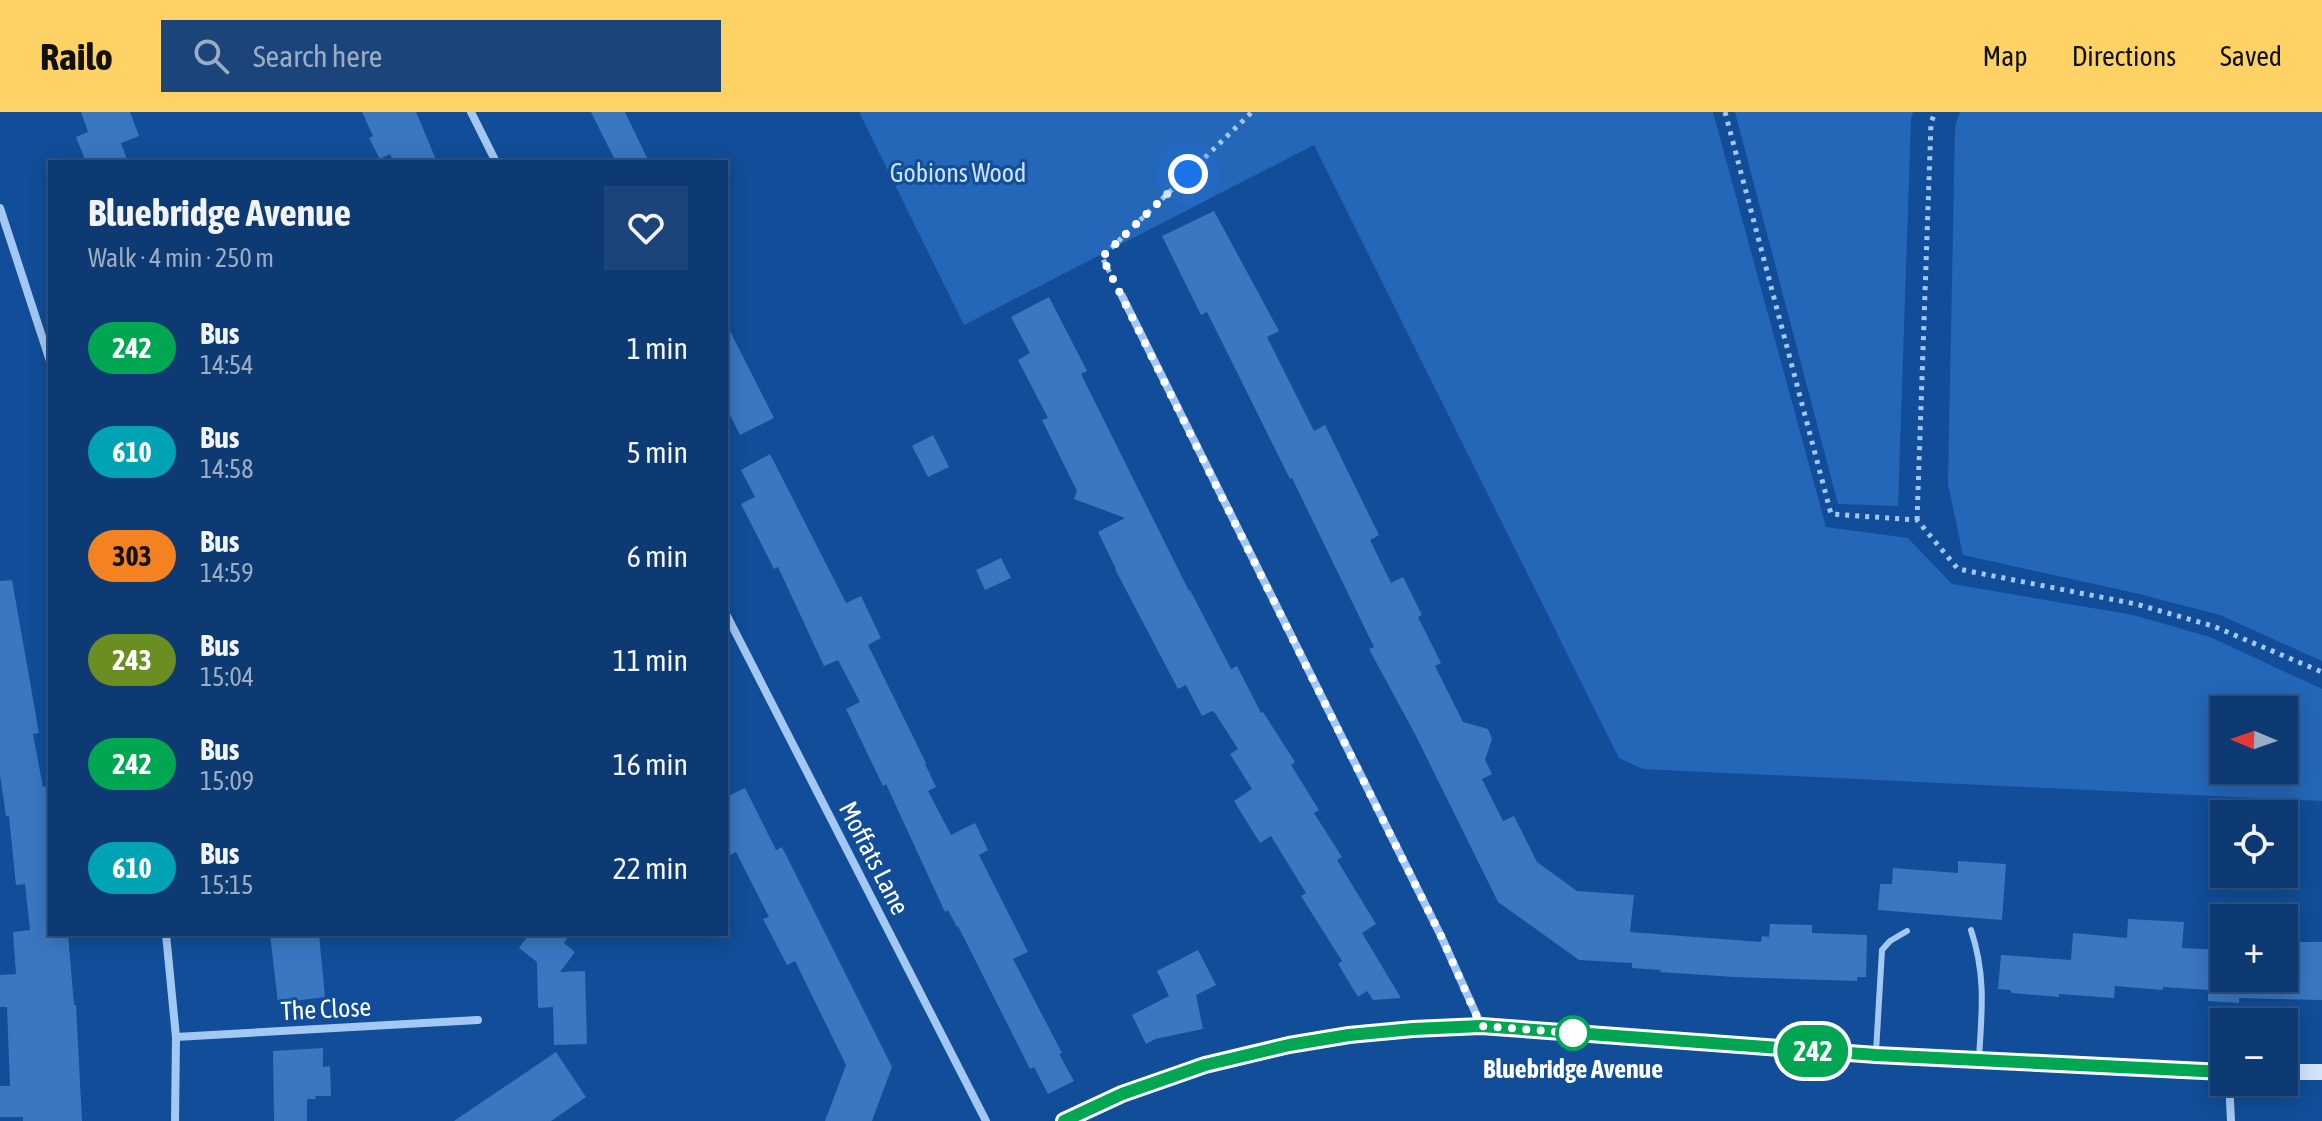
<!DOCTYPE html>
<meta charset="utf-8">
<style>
body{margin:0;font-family:"Asap Condensed",sans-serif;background:#1b457a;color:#f1f3f6;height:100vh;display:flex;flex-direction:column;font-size:30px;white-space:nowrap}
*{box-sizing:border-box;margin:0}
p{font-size:26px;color:#9aadc4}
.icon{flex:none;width:44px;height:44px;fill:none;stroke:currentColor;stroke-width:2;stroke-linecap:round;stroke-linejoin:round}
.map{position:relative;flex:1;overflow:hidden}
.panel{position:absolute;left:48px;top:48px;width:680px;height:776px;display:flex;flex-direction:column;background:#0d3a72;border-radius:0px;box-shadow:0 4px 20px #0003,0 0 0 2px #2d5484}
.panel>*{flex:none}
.badge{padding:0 16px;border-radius:26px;font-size:28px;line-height:52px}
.needle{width:52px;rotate:272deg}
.tools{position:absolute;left:2210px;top:584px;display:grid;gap:16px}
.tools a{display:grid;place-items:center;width:88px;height:88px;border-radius:0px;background:#0d3a72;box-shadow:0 4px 20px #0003,0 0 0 2px #2d5484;font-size:40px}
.you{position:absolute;width:40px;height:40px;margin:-20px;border:6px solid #fff;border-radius:50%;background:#1a73e8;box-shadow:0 0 0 12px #1a73e833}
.map>.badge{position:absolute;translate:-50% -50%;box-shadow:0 0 0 4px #fff}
.round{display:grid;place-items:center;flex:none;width:84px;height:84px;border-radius:0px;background:#1b457a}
.head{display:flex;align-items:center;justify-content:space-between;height:136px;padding:0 40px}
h1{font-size:38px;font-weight:700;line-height:60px}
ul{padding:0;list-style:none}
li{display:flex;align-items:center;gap:24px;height:104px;padding:0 40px}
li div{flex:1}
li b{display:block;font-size:30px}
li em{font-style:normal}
li .badge{min-width:88px;font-weight:700;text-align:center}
header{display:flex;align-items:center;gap:48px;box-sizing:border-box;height:112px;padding:0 40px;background:#ffd266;color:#111}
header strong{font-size:38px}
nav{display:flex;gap:44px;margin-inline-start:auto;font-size:28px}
.search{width:560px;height:72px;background:#1b457a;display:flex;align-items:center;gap:20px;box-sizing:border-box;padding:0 28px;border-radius:0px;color:#9aadc4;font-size:30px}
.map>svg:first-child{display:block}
.green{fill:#2467b8;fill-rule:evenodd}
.building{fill:#3a77c1}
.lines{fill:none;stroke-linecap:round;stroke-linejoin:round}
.path{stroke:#a3c8f4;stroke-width:5;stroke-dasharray:4 6;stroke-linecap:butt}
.lane{stroke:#a3c8f4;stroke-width:6}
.street{stroke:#a3c8f4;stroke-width:8}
.secondary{stroke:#d3e5fd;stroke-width:16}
.line-casing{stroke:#fff;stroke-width:18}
.line{stroke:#00a651;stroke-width:12}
.walk{stroke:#fff;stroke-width:8;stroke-dasharray:0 14.4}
.stop-dot{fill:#fff;stroke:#00a651;stroke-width:4}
.labels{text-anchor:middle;stroke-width:6;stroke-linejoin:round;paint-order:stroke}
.park-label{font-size:26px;fill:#cbe2fe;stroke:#114d98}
.street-label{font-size:26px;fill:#fff;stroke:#114d98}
.stop-label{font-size:26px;font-weight:bold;fill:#fff;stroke:#114d98}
</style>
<header>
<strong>Railo</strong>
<div class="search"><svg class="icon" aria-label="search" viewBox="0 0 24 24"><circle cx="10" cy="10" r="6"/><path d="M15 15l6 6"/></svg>Search here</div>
<nav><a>Map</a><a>Directions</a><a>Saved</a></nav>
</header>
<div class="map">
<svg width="2322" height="1009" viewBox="0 0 2322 1009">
<rect width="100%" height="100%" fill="#114d98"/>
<g class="green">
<path d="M859 0H1713L1826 415 1908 426 1952 472 2133 503 2210 525 2322 577V689L1643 657 1619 646 1314 33 964 213ZM2284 598V658H2224V598Z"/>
<polygon points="1735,0 1913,0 1911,7 1898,394 1838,392"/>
<polygon points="1960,0 2322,0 2322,549 2220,503 2135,481 1963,443 1948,372 1955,15"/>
</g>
<g class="building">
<polygon points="81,0 130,0 139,24 121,31 128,50 86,50 76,25 88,20"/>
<polygon points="362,0 416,0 437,50 394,50 390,42 380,47 369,26 373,24"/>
<polygon points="591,0 625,0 649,50 616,50"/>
<polygon points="1214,99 1279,219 1267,225 1314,319 1325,313 1379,423 1370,428 1391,471 1403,465 1422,503 1418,505 1441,551 1435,554 1463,610 1488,617 1492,627 1485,648 1492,662 1482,667 1503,709 1514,704 1537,750 1577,779 1634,783 1630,820 1761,830 1762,824 1769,825 1770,812 1812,813 1812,821 1867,823 1866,865 1857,865 1857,869 1734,865 1660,860 1661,858 1632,856 1632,851 1579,848 1498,790 1416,624 1369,537 1374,535 1292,366 1290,367 1207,200 1201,203 1162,124"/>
<polygon points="1049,185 1087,259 1081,262 1189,479 1190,478 1231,557 1237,554 1261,601 1263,600 1295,650 1291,653 1319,698 1314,701 1342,745 1337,748 1376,812 1362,821 1401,886 1373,888 1367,879 1358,885 1338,852 1342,849 1301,784 1306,781 1271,724 1260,731 1234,689 1252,677 1230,642 1238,637 1215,601 1212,599 1202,604 1186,573 1178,577 1115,457 1116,457 1098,420 1125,406 1074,387 1077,379 1042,308 1048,306 1018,248 1030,241 1011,205"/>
<polygon points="726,211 774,306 740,323 726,295"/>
<polygon points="933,323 949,355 928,365 912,334"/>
<polygon points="770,342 846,491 861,484 881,526 868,533 926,651 925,652 936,675 928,679 951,723 975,711 988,738 979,743 1028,840 1013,847 1062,941 1059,942 1074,969 1048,982 1034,955 1030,957 958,814 957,815 948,798 945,800 886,672 883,674 846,597 860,590 838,548 824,554 778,455 774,457 741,392 755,385 741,358"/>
<polygon points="1001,446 1011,466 985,478 976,458"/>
<polygon points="12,468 39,621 33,622 43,675 50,673 50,822 68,822 74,893 76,893 82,1009 23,1009 23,1005 0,1005 0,974 10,974 7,895 0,895 0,863 16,862 13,820 30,818 25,772 16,773 9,704 6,704 0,663 0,469"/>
<polygon points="745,676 776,738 782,735 892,955 872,1009 825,1009 846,953 795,849 787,853 763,807 769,805 736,740 726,745 726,685"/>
<polygon points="1958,749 2006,752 2002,808 1878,798 1880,772 1892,772 1893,756 1958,761"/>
<polygon points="2128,807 2184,810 2182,836 2224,838 2224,866 2284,866 2284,841 2295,830 2322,830 2322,888 2239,886 2239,891 2208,889 2208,878 2163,875 2163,878 2115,874 2114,886 2059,882 2059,885 2011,881 2011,878 1998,877 2001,843 2071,848 2073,821 2127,826"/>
<polygon points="270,822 319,822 325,885 278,891"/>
<polygon points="529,822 570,822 564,831 575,840 560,860 585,859 587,932 554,933 553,895 538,896 537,850 519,836"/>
<polygon points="1198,838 1216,873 1196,883 1203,917 1155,927 1146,932 1132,903 1169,884 1157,859"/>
<polygon points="323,936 323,955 330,954 331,984 315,984 316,987 307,987 307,1009 274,1009 273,939"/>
<polygon points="556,940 586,985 551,1009 454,1009"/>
</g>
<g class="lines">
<g class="path">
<polyline points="1725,0 1831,402 1917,408 1958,457 2136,492 2213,514 2322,560"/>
<polyline points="1114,169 1102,145 1252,0"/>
<polyline points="1917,408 1931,11 1935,0"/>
</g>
<g class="lane">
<path d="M1971 818C1986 863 1982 899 1979 945"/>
<polyline points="1876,940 1882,838 1890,829 1907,819"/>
</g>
<g class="street">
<polyline points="471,0 496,50"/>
<polyline points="0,96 50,249"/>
<polyline points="1122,184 1441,824 1481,913"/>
<polyline points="726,502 986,1009"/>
<polyline points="166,822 176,925 175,1009"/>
<polyline points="176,925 478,908"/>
<polyline points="2229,970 2231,1009"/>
</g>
<g class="secondary">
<polyline points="2284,960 2322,960"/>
<polyline points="1064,1009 1122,982 1205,953 1289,933 1349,923 1413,917 1481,914 1876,943 2224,960"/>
</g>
</g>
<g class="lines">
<g class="line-casing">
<polyline id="line" points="1064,1009 1122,982 1205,953 1289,933 1349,923 1413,917 1481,914 1876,943 2224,960"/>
</g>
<use href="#line" class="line"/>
<polyline class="walk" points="1188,62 1102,145 1441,824 1481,914 1573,921"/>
</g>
<circle class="stop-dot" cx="1573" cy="921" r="16"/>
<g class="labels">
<g class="park-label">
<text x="958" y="70">Gobions Wood</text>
</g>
<g class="street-label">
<text transform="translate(874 746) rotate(63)" y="9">Moffats Lane</text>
<text transform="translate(326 897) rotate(-3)" y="9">The Close</text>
</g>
<g class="stop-label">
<text x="1573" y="966">Bluebridge Avenue</text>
</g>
</g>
</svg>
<div class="tools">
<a><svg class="needle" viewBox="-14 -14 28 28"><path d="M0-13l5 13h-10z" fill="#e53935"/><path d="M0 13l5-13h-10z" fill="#9aadc4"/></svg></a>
<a><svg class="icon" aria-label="locate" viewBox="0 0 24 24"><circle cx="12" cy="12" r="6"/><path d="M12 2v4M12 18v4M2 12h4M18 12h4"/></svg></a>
<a>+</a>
<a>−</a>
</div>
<div class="you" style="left:1188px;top:62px"></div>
<b class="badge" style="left:1813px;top:939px;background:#00a651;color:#fff">242</b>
<section class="panel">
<div class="head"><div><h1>Bluebridge Avenue</h1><p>Walk · 4 min · 250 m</p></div><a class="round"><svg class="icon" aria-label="heart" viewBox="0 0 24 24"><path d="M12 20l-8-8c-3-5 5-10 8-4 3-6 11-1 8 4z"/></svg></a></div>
<ul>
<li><span class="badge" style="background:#00a651;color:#fff">242</span><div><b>Bus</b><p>14:54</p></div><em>1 min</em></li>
<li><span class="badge" style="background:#00a3b4;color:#fff">610</span><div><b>Bus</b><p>14:58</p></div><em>5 min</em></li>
<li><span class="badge" style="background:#f58220;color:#111">303</span><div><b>Bus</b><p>14:59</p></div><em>6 min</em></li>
<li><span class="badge" style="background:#6b8e23;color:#fff">243</span><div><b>Bus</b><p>15:04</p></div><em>11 min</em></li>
<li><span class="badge" style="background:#00a651;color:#fff">242</span><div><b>Bus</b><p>15:09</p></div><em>16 min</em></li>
<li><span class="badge" style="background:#00a3b4;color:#fff">610</span><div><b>Bus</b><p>15:15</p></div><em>22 min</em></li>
</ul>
</section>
</div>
